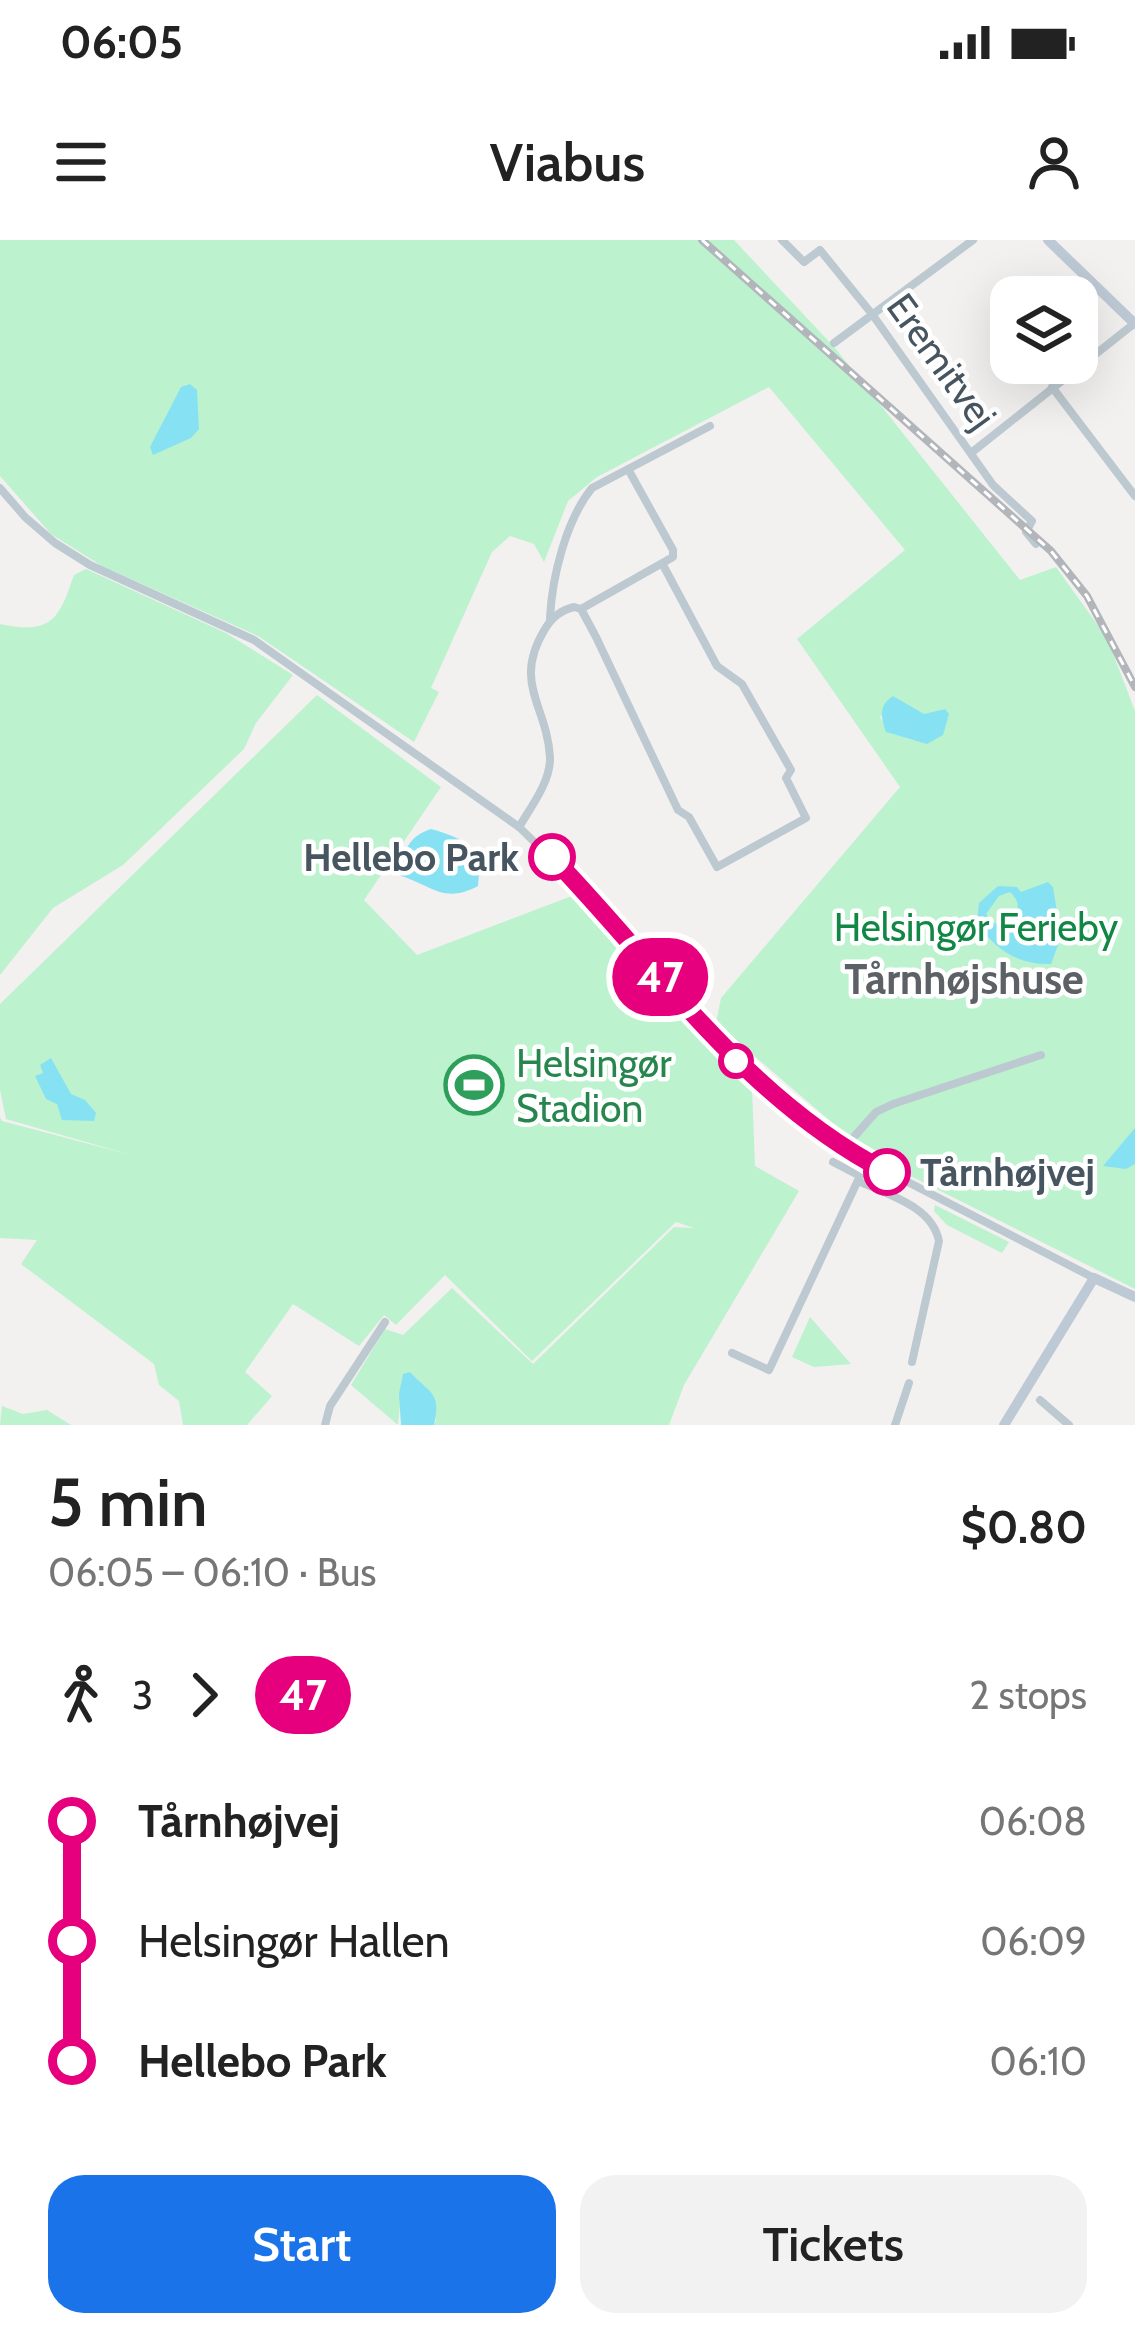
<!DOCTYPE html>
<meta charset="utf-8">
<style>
body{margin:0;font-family:Cabin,sans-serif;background:#f2f2f2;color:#222;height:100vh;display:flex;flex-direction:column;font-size:45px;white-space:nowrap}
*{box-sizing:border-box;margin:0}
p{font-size:39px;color:#767676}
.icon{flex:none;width:66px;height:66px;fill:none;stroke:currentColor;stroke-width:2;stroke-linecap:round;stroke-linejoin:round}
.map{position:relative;height:1185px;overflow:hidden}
.panel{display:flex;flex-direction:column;background:#fff;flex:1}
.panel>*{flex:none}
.badge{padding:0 24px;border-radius:39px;font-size:42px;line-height:78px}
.controls{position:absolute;left:990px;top:36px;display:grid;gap:24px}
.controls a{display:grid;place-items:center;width:108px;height:108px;border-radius:24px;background:#fff;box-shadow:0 12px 48px #0002;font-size:60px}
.map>.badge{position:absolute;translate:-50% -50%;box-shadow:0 0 0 6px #fff}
.legs{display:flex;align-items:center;gap:18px;height:132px;padding:0 48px;font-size:39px}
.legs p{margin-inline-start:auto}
.summary{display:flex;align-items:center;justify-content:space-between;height:204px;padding:0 48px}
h1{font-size:66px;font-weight:600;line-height:90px}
.cta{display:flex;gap:24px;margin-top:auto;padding:24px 48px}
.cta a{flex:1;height:138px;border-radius:36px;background:#1a73e8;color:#fff;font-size:48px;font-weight:600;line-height:138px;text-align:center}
.cta a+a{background:#f2f2f2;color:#222}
ul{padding:0 48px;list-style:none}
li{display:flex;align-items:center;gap:42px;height:120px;font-size:45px}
li i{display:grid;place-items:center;width:18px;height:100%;margin:0 15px;background:currentColor}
li i::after{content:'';width:30px;height:30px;margin:-15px;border:9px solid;border-radius:50%;background:#fff}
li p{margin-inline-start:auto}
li:first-child i{background:linear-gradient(#0000 50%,currentColor 0)}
li:last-child i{background:linear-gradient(currentColor 50%,#0000 0)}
.status{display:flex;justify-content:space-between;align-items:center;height:84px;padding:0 60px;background:#fff;direction:ltr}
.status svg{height:33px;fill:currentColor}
header{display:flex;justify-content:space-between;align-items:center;height:156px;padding:0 48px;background:#fff;font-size:54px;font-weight:600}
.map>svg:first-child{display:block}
.green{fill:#bcf2ce;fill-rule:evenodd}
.water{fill:#86e2f2;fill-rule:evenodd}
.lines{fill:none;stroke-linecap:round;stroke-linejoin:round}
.street{stroke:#bdc9d0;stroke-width:8}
.secondary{stroke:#bdcad5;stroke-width:10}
.rail-casing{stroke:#b2b6bb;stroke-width:8}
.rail{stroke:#fff;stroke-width:3;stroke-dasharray:9;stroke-linecap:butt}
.line-1-casing{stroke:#fff;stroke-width:27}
.line-1{stroke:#e6007e;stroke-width:18}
.stop-1-dot{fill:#fff;stroke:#e6007e;stroke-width:6}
.labels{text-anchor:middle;stroke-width:9;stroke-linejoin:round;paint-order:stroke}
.street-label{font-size:39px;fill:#46555f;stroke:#fff}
.stop-label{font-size:39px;font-weight:bold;fill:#46555f;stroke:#fff;text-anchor:end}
.park-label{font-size:39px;fill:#118745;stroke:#fff}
.leisure-label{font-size:39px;fill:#27864d;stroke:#fff;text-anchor:start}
.neighbourhood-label{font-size:42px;font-weight:bold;fill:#5c6166;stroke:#fff}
</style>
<div class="status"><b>06:05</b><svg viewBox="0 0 49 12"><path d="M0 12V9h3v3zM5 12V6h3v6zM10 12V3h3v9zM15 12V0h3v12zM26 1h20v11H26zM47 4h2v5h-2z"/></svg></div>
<header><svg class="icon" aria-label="menu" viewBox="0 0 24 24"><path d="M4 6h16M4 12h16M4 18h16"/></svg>Viabus<svg class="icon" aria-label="person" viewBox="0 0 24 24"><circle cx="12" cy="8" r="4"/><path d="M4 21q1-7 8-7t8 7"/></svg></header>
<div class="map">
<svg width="1135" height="1185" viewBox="0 0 1135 1185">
<rect width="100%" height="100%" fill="#f3f0f0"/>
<g class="green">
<path d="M0 0H734L835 108 1020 340 1056 327 1107 398 1135 471V1049L871 916 716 783 721 758 900 547 797 399 905 310 769 147 597 237 568 261 544 322 534 304 510 296 492 312 431 448 439 452 414 502 258 396 102 326 51 294 0 236ZM945 469 913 500 887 492 880 476 930 474Z"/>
<path d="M86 329 226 393 293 435 256 483 244 509 123 625 53 668 0 735V384C52 395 59 379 74 335Z"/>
<polygon points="317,455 441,547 364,660 417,715 572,656 752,849 755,926 799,951 684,1145 669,1185 434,1185 436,1179 421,1144 410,1133 403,1134 398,1185 351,1145 385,1089 403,1095 452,1048 533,1124 674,987 694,988 676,982 532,1121 445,1035 396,1085 384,1075 359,1106 293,1064 245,1132 272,1156 247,1185 183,1185 179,1161 159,1145 154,1124 21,1024 37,1000 0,998 0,877 2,881 131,915 6,879 0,850 0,764"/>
<polygon points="935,965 1009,1002 1002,1013 947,985 934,971"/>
<polygon points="810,1077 851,1124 814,1127 792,1117"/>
<polygon points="2,1166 23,1174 47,1170 71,1185 0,1185"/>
</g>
<g class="water">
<polygon points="190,144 197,150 199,189 191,198 153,215 150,207 181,147"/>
<path d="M893 456 924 474 945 469 949 474 943 495 927 504 886 492C881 477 878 466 893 456Z"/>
<path d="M431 589C466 599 483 608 478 646 444 664 433 646 401 636 401 614 408 596 431 589Z"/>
<path d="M1048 642 1053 647 1061 697 1051 724C1019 725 995 710 977 683L979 663 998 646 1017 647 1021 652ZM1010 652C1022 663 1018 671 1011 683L998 686 986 674 999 656Z"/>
<polygon points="51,818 71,854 85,860 96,873 94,881 62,880 57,864 46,859 35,836 43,833 40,825"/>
<polygon points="1135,888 1135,924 1126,929 1103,926"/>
<path d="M410 1132C429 1153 442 1152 434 1185H401L399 1154 403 1134Z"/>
</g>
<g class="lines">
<g class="street">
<polyline points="782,0 804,22 820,10 872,74 993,245 1032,281 1026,292 1036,304"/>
<polyline points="834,103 973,0"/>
<polyline points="1052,147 1135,256"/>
<polyline points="971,213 1135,83"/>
<polyline points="0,248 25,277 55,303 90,325 254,400 519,587 597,663 720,806 814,887 867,921 1094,1038"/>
<polyline points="581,369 673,317 673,310 628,229"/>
<path d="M550 378C552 337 566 280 592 248L710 186"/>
<path d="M519 587C531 567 551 541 550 517 547 465 512 443 545 389 552 377 561 370 574 367L581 369 596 397 678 570 689 577 717 627 806 578 786 538 791 530 742 444 717 426 663 325"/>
<polyline points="845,907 876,872 893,864 1041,815"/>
<polyline points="833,922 860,936"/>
<path d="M858 941C888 955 932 966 939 1001L912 1122"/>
<polyline points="732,1113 769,1130 867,921"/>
<polyline points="1040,1160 1069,1185"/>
<polyline points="325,1185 330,1166 385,1082"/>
<polyline points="895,1185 909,1143"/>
</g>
<g class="secondary">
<polyline points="1048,0 1135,84"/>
<polyline points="1004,1185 1094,1038 1135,1057"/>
</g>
<g class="rail-casing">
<polyline id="rail" points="702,0 1051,311 1087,356 1135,447"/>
</g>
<use href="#rail" class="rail"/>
</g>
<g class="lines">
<g class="line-1-casing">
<path id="line-1" d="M552 617C658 727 747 860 887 932"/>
</g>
<use href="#line-1" class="line-1"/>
</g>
<defs>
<g id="stadium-ring" transform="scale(3)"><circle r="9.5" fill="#fff" stroke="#2e9e5b" stroke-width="1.5"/><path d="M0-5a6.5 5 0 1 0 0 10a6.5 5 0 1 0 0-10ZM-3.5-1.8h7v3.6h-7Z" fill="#2e9e5b"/></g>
</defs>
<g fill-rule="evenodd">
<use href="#stadium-ring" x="474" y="845"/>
</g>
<g class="stop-1-dot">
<circle cx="552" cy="617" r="21"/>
<circle cx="736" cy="821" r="15"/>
<circle cx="887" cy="932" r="21"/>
</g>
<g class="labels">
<g class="street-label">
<text transform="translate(942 121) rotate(54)" y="14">Eremitvej</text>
</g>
<g class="stop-label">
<text x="519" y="631">Hellebo Park</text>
<text x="920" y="946" text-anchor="start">Tårnhøjvej</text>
</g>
<g class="park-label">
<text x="976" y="701">Helsingør Ferieby</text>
</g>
<g class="leisure-label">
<text x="516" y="837">Helsingør<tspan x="516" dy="45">Stadion</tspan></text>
</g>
<g class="neighbourhood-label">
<text x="964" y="754">Tårnhøjshuse</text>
</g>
</g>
</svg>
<div class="controls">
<a><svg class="icon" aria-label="layers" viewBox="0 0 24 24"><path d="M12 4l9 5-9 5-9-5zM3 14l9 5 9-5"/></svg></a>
</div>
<b class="badge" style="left:660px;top:737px;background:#e6007e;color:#fff">47</b>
</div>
<section class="panel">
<div class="summary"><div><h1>5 min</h1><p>06:05 – 06:10 · Bus</p></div><b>$0.80</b></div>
<div class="legs"><svg class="icon" aria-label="walk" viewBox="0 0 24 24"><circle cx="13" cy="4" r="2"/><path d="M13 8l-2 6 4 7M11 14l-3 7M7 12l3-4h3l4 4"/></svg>3<svg class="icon" aria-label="forward" viewBox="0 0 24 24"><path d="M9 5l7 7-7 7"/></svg><b class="badge" style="background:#e6007e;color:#fff">47</b><p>2 stops</p></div>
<ul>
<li><i style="color:#e6007e"></i><b>Tårnhøjvej</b><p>06:08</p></li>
<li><i style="color:#e6007e"></i><span>Helsingør Hallen</span><p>06:09</p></li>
<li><i style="color:#e6007e"></i><b>Hellebo Park</b><p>06:10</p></li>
</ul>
<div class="cta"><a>Start</a><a>Tickets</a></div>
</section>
